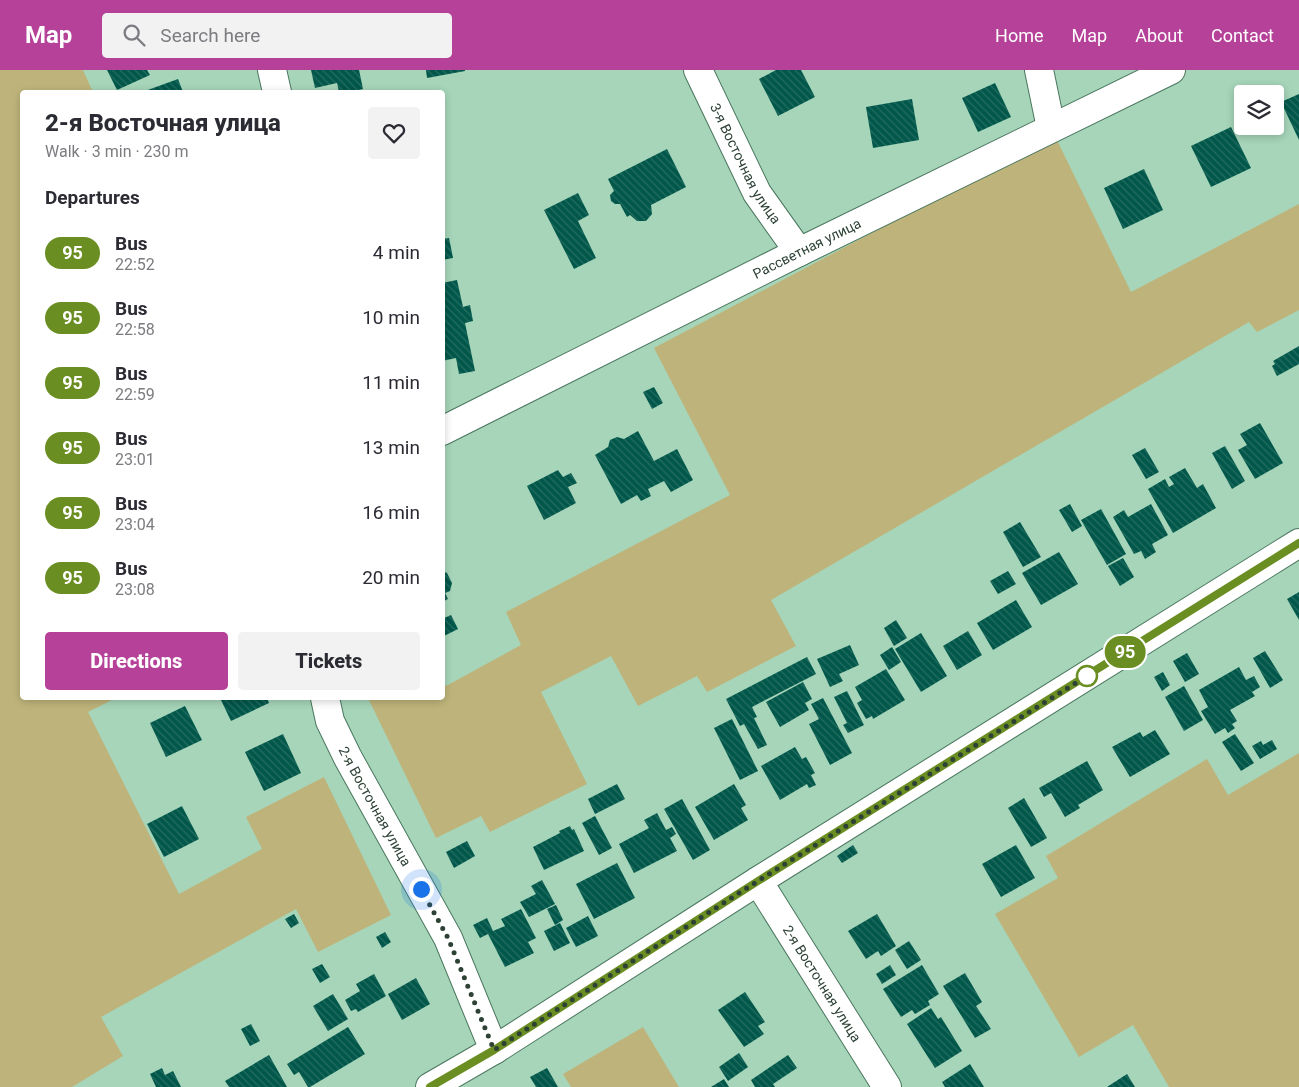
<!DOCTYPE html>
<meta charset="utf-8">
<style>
body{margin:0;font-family:Roboto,sans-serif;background:#f2f2f3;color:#2b2b33;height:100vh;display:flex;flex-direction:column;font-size:19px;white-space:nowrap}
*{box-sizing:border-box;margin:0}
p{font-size:16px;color:#7c7c81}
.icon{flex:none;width:28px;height:28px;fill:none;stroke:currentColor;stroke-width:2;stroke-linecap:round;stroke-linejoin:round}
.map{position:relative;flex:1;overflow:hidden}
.drawer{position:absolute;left:20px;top:20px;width:425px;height:610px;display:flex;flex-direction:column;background:#fff;border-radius:5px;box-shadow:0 2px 8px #0003}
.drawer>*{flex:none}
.badge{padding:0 10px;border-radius:16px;font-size:18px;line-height:32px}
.controls{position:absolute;left:1234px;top:15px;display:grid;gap:10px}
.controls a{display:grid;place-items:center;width:50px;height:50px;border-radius:5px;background:#fff;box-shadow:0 2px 8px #0003;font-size:25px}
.you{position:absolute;width:25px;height:25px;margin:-12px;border:4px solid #fff;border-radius:50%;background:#1a73e8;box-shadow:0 0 0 8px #1a73e833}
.map>.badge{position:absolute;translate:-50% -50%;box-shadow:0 0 0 2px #fff}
h2{padding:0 25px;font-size:19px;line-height:45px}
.round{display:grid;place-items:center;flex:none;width:52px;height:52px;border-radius:5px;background:#f2f2f3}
.head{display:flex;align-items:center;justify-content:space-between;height:85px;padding:0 25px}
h1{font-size:24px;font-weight:800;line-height:38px}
.button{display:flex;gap:10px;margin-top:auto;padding:10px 25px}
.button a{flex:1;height:58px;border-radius:5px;background:#b64199;color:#fff;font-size:20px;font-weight:800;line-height:58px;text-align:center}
.button a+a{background:#f2f2f3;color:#2b2b33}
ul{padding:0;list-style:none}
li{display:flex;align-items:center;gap:15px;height:65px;padding:0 25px}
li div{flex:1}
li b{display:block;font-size:19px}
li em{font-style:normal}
li .badge{min-width:55px;font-weight:700;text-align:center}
header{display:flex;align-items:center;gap:30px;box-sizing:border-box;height:70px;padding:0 25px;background:#b64199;color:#fff}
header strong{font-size:24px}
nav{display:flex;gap:28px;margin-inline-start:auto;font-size:18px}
.search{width:350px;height:45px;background:#f2f2f3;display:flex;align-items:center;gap:12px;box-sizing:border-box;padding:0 18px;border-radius:5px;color:#7c7c81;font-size:19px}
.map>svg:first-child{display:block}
.garden{fill:#beb47b}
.building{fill:url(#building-back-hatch)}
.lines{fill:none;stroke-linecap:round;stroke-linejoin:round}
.minor-casing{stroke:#4a765e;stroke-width:30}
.minor{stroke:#fff;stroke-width:28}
.line-casing{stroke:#fff;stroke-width:11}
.line{stroke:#6b8e23;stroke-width:8}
.walk{stroke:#2d4135;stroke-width:5;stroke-dasharray:0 9}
.stop-dot{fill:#fff;stroke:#6b8e23;stroke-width:2.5}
.labels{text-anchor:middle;stroke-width:5;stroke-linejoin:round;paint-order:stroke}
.street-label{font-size:14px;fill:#2d4135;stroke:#b2e2c6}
</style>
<header>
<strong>Map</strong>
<div class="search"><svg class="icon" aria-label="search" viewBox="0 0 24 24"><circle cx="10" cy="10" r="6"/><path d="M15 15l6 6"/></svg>Search here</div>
<nav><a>Home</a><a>Map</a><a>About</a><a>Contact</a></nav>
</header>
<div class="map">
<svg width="1299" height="1017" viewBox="0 0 1299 1017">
<defs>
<pattern id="building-back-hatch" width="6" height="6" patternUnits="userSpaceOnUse" patternTransform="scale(1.25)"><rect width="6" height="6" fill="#00574a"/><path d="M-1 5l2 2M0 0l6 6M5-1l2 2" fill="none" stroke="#266d62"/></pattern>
</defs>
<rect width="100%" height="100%" fill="#a6d5b9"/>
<g class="garden">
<polygon points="0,0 83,0 93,22 22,22 22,628 116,628 88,642 179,824 262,779 246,747 324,707 391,845 318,882 296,839 101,947 123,986 72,1017 0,1017"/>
<polygon points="1055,66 1131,222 1299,134 1299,240 1257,262 1249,252 771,530 796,576 707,622 697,606 638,636 611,586 541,622 587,714 490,762 481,746 436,768 368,628 442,628 443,610 446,616 521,575 506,542 730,425 654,278"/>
<polygon points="1299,683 1299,1017 1169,1017 1133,955 1079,987 995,844 1058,808 1046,786 1207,689 1228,725"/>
<polygon points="643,957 679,1017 571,1017 563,1004"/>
</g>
<g class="building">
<polygon points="107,0 147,0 150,5 117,20"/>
<polygon points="311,0 359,0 363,19 350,22 339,22 337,13 315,18"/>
<polygon points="426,0 465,0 465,1 427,8"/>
<polygon points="776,0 801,0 815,27 778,46 759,9"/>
<polygon points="178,9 183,22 145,22 145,21"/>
<polygon points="995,13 1011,47 978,62 962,28"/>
<polygon points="1299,24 1299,70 1281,32"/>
<polygon points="912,29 919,70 873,78 866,37"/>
<polygon points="1231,57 1251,98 1211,117 1191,76"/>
<polygon points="667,79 686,117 651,135 652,144 646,151 637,151 630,145 627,147 620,134 615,134 611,131 610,125 614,121 608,109"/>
<polygon points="1144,99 1163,140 1123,159 1104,118"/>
<polygon points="578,123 589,145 578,151 596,188 574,199 544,140"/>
<polygon points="449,168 453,188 442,190 442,169"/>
<polygon points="457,210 463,237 470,235 473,251 465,253 475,301 459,304 456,288 442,291 442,213"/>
<polygon points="1299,276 1299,294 1277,306 1272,296 1275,294 1273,291"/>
<polygon points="654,317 663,333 652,339 643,322"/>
<polygon points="1260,353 1283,393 1255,409 1238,380 1247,375 1240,364"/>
<polygon points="638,361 654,391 677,379 693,410 671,422 664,411 648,419 651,426 641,431 637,425 621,434 595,385 608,377 610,370 617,367 624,369"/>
<polygon points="1225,376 1245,411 1232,419 1212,383"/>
<polygon points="1145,378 1159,402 1146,409 1132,385"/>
<polygon points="1185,398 1197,418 1203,414 1216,438 1173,463 1148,419 1165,409 1169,417 1174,414 1169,407"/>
<polygon points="558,400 563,407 571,403 577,413 568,417 576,433 544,450 527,416"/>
<polygon points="1070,434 1082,456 1072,462 1059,440"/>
<polygon points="1151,434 1168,465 1152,474 1156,482 1145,489 1141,481 1134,484 1113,447 1124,440 1128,447"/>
<polygon points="1101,439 1126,484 1107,495 1081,450"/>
<polygon points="1020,452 1041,487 1023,497 1003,462"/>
<polygon points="1059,482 1078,514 1041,535 1022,503"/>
<polygon points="1123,488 1134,507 1120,516 1108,496"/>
<polygon points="442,501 447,503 452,513 450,521 445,523 448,529 442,532"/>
<polygon points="1008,501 1016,514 998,524 990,511"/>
<polygon points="1299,522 1299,550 1287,529"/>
<polygon points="1016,530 1032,557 993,580 977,553"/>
<polygon points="451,545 458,559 442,567 442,549"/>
<polygon points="896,550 907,568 894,576 884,558"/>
<polygon points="968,561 982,585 957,600 943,576"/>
<polygon points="921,563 947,606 921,622 895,579"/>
<polygon points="850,575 859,595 839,604 843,611 830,617 817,589"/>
<polygon points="892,577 901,592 889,600 880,585"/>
<polygon points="1265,581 1283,610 1270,618 1253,588"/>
<polygon points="1187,583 1199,604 1185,612 1173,591"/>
<polygon points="807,587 816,604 752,637 757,647 754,648 767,675 758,679 744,654 740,656 726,629"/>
<polygon points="1239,597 1246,610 1254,606 1260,617 1252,622 1255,626 1230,640 1237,651 1232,654 1235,658 1228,663 1225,658 1215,664 1201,641 1208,637 1199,620"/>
<polygon points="886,599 905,630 873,649 872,646 866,649 857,633 862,630 855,617"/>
<polygon points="1163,602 1170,615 1162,621 1154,607"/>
<polygon points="803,612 812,629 805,633 809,640 780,657 766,632"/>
<polygon points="1184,616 1203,650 1184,661 1165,627"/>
<polygon points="847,621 864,655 848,663 843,655 847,653 834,627"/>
<polygon points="220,628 267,628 269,633 231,651"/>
<polygon points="823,628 852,683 830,695 809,654 819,649 811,634"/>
<polygon points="185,636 202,670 166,687 150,653"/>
<polygon points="732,649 758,701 740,710 714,658"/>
<polygon points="1155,660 1170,684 1130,707 1112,677 1140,662 1143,667"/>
<polygon points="283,664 301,703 264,721 245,682"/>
<polygon points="1235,664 1254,693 1241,701 1222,672"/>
<polygon points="1272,670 1277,679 1260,689 1252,676 1261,671 1263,675"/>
<polygon points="795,677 802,689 806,687 815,703 811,705 816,715 809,718 807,714 780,730 761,696"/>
<polygon points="1087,691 1103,720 1078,735 1080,738 1065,747 1051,723 1044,727 1039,718"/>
<polygon points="617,714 625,729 595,744 588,729"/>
<polygon points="734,714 746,735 741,738 748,750 714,770 695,737"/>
<polygon points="1024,728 1047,768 1031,777 1008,738"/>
<polygon points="682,729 710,780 693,790 664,739"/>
<polygon points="182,736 199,769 164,787 147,754"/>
<polygon points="657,743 666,760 672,757 676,764 670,768 677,781 634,803 619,774 649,758 644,750"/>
<polygon points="595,746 612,778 599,785 582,753"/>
<polygon points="570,756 572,760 574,759 584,781 544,800 533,777 560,763 559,761"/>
<polygon points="467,771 475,786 454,798 446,782"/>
<polygon points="853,775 858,783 842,793 837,786"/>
<polygon points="1016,775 1035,808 1001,827 982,794"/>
<polygon points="617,793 635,828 594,849 576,814"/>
<polygon points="542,810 555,834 529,847 520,832 536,824 531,816"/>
<polygon points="556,835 563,850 555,855 547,839"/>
<polygon points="521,839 536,868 528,872 534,883 505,897 488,864 480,868 473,855 487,848 493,861 505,856 501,849"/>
<polygon points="294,844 299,853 291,858 285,849"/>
<polygon points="877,844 896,876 881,886 878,881 866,889 848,861"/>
<polygon points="588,846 598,866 576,877 566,858"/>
<polygon points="560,853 570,873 554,881 544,861"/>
<polygon points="385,862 391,872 382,878 376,867"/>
<polygon points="909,871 921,890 907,899 895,880"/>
<polygon points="322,894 330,907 320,913 312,899"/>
<polygon points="890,895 896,905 882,914 876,904"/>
<polygon points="922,895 939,924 928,931 930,935 915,944 912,940 901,947 883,919"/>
<polygon points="965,903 982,932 976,936 991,959 975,968 943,916"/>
<polygon points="374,904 386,926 358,942 356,939 351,941 345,930 360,921 356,914"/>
<polygon points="416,908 430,934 402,950 388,924"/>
<polygon points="745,922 765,952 758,956 764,964 744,977 718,940"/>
<polygon points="333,924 348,949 328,961 313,936"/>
<polygon points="931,938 938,949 941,947 962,981 935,998 907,954"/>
<polygon points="251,954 260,971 250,976 241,959"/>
<polygon points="348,957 365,984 310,1017 308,1017 299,1002 294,1005 287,994"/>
<polygon points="739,983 748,997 728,1011 719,997"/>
<polygon points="269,985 287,1017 229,1017 225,1011"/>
<polygon points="788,985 797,998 773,1014 775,1017 755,1017 751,1010"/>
<polygon points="970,994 984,1017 945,1017 942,1012"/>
<polygon points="162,998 165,1005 173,1001 181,1017 156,1017 150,1004"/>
<polygon points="547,998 558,1017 536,1017 530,1007"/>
<polygon points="1127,1004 1135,1017 1107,1017"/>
<polygon points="724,1009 729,1017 711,1017"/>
</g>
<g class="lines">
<g class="minor-casing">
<g id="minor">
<polyline points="272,0 277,22"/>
<path id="s1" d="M698 0 757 123 799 182"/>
<polyline points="1039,0 1051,58"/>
<path id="s2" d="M442 361 799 182 1171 0"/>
<path id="s3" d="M325 628 330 651 348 688 448 868 494 980"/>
<path id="s4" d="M758 811 887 1017"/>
<polyline points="430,1017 494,980 758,811 1299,473"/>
</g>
</g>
<use href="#minor" class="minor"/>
</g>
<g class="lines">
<g class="line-casing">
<polyline id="line" points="430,1017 494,980 758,811 1299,473"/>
</g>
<use href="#line" class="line"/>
<polyline class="walk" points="421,819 448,868 494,980 758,811 1087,606"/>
</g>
<circle class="stop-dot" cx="1087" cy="606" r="10"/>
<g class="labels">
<g class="street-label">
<text dy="5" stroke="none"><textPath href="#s1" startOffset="105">3-я Восточная улица</textPath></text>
<text dy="5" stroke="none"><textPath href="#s2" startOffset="408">Рассветная улица</textPath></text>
<text dy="5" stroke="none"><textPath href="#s3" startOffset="120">2-я Восточная улица</textPath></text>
<text dy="5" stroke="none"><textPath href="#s4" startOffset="121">2-я Восточная улица</textPath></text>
</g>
</g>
</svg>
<div class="controls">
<a><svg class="icon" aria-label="layers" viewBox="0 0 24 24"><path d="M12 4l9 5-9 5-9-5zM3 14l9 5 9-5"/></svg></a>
</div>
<div class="you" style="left:421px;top:819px"></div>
<b class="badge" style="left:1125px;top:582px;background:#6b8e23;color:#fff">95</b>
<section class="drawer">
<div class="head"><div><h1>2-я Восточная улица</h1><p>Walk · 3 min · 230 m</p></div><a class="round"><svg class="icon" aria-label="heart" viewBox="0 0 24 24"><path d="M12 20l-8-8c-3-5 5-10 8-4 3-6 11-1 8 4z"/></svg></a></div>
<h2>Departures</h2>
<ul>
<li><span class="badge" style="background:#6b8e23;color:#fff">95</span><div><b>Bus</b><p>22:52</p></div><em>4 min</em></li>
<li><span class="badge" style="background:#6b8e23;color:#fff">95</span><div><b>Bus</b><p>22:58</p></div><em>10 min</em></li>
<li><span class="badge" style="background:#6b8e23;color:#fff">95</span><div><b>Bus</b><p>22:59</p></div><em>11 min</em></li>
<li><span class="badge" style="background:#6b8e23;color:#fff">95</span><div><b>Bus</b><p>23:01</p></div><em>13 min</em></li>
<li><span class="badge" style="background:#6b8e23;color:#fff">95</span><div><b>Bus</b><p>23:04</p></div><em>16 min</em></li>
<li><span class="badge" style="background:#6b8e23;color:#fff">95</span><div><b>Bus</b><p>23:08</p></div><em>20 min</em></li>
</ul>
<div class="button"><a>Directions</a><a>Tickets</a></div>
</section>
</div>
